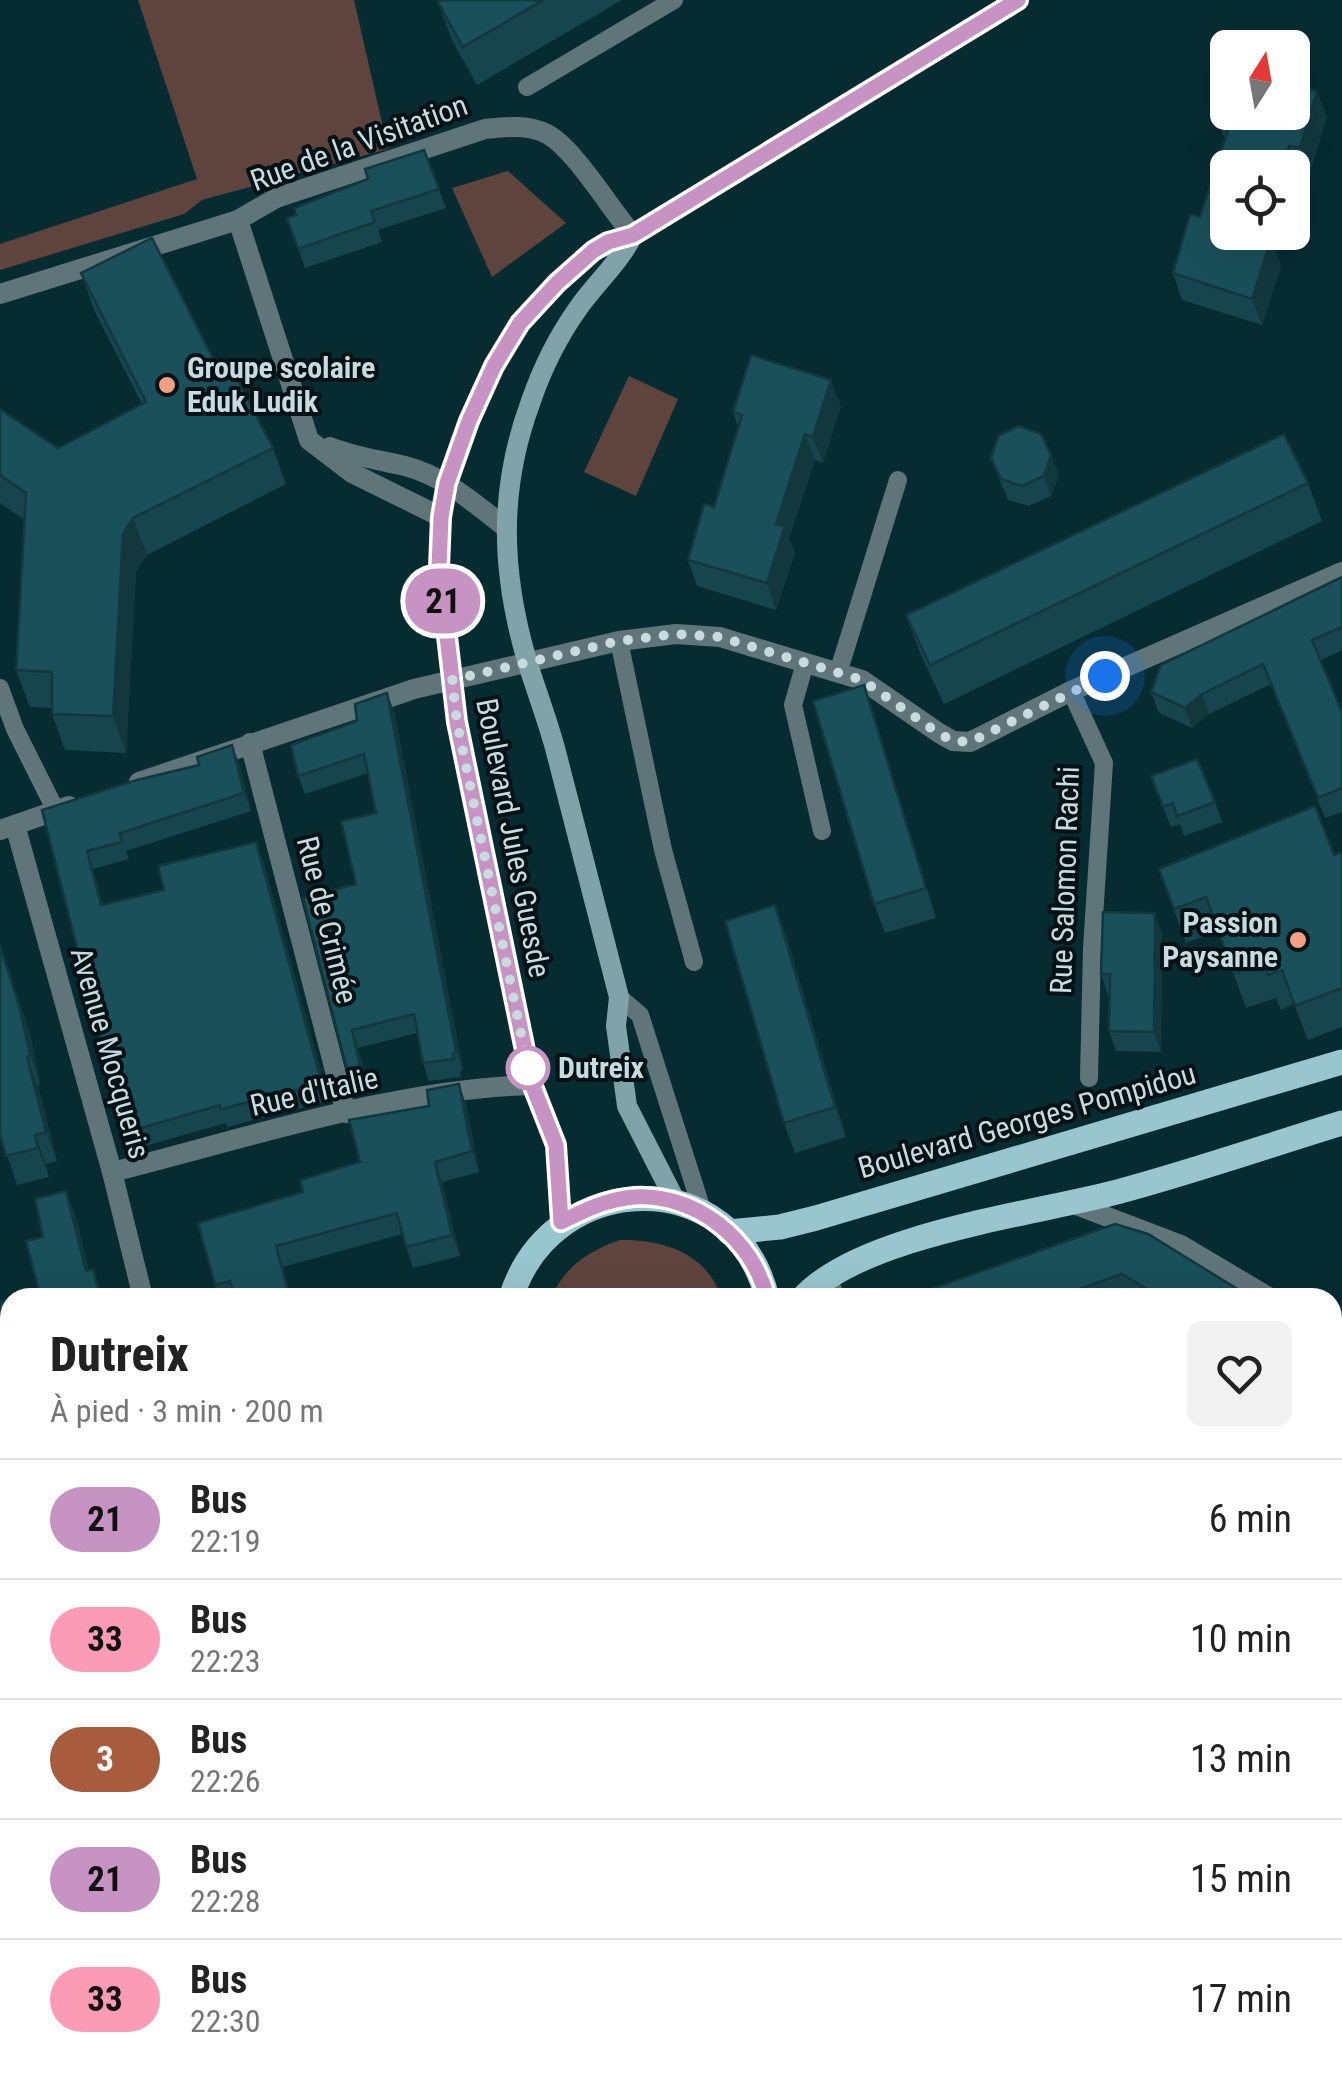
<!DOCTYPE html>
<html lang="fr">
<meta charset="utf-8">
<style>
body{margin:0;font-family:"Roboto Condensed",sans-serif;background:#f2f2f2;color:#222;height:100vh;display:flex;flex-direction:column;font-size:38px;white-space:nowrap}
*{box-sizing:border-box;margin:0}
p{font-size:32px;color:#767676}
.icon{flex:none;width:55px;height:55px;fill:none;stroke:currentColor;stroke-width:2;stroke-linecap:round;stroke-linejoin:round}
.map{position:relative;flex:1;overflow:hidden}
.details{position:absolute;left:0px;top:1288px;width:1342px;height:792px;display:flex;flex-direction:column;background:#fff;border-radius:30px 30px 0 0;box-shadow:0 10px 40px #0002}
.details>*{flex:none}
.badge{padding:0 20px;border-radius:32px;font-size:35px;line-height:65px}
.needle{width:65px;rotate:11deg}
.controls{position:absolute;left:1210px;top:30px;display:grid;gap:20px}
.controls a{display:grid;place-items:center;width:100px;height:100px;border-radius:15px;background:#fff;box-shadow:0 10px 40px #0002;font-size:50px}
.you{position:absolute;width:50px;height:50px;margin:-25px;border:8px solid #fff;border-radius:50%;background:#1a73e8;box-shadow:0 0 0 15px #1a73e833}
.map>.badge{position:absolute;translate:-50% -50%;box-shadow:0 0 0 5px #fff}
.round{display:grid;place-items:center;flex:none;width:105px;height:105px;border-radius:15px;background:#f2f2f2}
.summary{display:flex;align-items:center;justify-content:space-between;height:170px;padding:0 50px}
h1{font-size:48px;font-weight:800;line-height:75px}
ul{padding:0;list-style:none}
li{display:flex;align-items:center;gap:30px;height:120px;padding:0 50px;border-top:2px solid #e0e0e0}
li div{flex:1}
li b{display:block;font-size:38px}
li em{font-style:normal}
li .badge{min-width:110px;font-weight:700;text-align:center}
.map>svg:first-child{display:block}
.green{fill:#5e443c}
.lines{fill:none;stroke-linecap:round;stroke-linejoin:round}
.lane{stroke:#60757a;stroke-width:18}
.street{stroke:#60757a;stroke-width:20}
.secondary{stroke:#80a2a9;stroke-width:20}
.primary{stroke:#98c5ce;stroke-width:25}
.wall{fill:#16454d}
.shaded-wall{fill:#12383e}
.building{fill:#195059;stroke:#12383e;stroke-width:2.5}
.line-casing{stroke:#fff;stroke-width:22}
.line{stroke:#c793c3;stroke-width:15}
.walk{stroke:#c8dbdf;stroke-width:10;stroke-dasharray:0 18}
.poi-dot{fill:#f39f85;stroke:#041215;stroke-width:4}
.stop-dot{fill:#fff;stroke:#c793c3;stroke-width:5}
.labels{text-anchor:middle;stroke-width:8;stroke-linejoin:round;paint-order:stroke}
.street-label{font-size:30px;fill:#c8dbdf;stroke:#041215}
.poi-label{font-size:30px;font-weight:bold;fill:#c8dbdf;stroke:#041215;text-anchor:start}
.stop-label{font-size:30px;font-weight:bold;fill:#c8dbdf;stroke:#041215;text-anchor:start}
</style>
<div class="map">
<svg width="1342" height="2078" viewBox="0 0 1342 2078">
<rect width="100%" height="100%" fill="#062c32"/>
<g class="green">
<polygon points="138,0 354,0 388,149 202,200 184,214 0,270 0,244 197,179"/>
<polygon points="508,171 566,223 492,277 452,188"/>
<polygon points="629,376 678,399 636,496 584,472"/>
<path d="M620 1240C662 1239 707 1253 721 1297H551C566 1266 588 1251 620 1240Z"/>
</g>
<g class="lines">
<g class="lane">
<polyline points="527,87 674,0"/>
<polyline points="619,641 663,850 694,962"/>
<polyline points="805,663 793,705 822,831"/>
<polyline points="838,673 898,480"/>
<polyline points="0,688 15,729 56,811"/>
<polyline points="1071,691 1104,763 1092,948 1089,1078"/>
<polyline points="619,997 640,1015 703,1213"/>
<polyline points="828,1277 836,1298"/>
<polyline points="1327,2078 1329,2070"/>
</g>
<g class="street">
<polyline points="238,220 309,440 352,473 441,517"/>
<path d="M0 294 238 220 276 198 485 129C506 127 527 124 547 134 574 148 611 210 633 235"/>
<path d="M330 447C355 457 380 460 405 466 444 476 474 503 505 527"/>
<polyline points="250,743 346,1113"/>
<polyline points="139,782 414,689 619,641 676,634 720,637 862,680 939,733 953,741 970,742 1071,691 1342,572"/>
<polyline points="15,825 112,1172 143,1298"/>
<polyline points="0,830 69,806"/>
<path d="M112 1172C244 1139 397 1088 532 1085"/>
<polyline points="1071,1203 1181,1245 1270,1298"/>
<polyline points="1332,1349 1342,1358"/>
<polyline points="1332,1770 1342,1766"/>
<polyline points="34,2078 57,2070"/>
</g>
<g class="secondary">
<path d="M633 235C619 263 597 282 579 307 559 335 542 369 531 401 498 490 501 571 527 661 536 690 547 719 555 748 577 831 598 914 619 997L616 1026 627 1106 676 1202"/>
<polyline points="561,1222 556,1145 532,1085 457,722 439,568 441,517 447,483 477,401 494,365 520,323 557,283 593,251 633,235 1018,0"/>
<polyline points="761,2070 763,2078"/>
<polyline points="938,2070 941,2078"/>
</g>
<g class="primary">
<polyline points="729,1232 780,1227 816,1218 1342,1062"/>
<path d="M511 1298C551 1168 735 1163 767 1298"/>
<path d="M803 1298C860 1235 1033 1214 1117 1192 1192 1172 1267 1146 1342 1123"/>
<polyline points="0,1526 10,1523"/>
<polyline points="0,1570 10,1567"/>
</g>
</g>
<g class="wall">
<polygon points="441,0 622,0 477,85 452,40 438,2"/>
<polygon points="1327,117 1309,175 1299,172 1228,232 1281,232 1275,250 1281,266 1262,325 1182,300 1173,273 1200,217 1225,140 1219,123"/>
<polygon points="424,150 446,208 378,230 382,242 305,268 287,218"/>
<polygon points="81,273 223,378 273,448 286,484 147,555 136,571 126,753 65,750 52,714 52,708 30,707 16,670 25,520 0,503 0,409 58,448 142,404 94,310"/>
<polygon points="841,406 823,463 815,460 789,538 795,553 776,610 697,586 688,560 714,507 738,427 733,412"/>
<polygon points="991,458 1059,475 1051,496 1029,506 1008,500"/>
<polygon points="1308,483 1322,521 944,704 920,653 906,615"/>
<polygon points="1342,577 1342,650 1321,660 1342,712 1342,812 1325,818 1271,684 1209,714 1192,728 1158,712 1151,692"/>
<polygon points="394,711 463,1070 460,1071 461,1077 429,1081 423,1063 417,1033 358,1048 369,1092 356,1095 349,1077 356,884 376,813 368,773 305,794 298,776"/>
<polygon points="874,715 936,918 885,933 874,904"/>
<polygon points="232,745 239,763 251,811 126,851 129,859 93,869 103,905 164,890 263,860 329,1101 227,1127 226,1123 131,1150 124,1133 42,810 199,765"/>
<polygon points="1151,776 1215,802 1222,822 1184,836 1180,824 1171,827"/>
<polygon points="1342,852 1342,1027 1308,1040 1294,1004 1281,1010 1276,998 1246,1008 1218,931 1186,943 1159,869 1334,855"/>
<polygon points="775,905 786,935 846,1137 795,1153 784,1123"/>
<polygon points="1162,934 1161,1052 1116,1051 1109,1031 1110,995 1108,995 1101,974"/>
<polygon points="0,943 30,1034 40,1084 38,1086 57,1161 46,1164 49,1177 17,1185 0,1134"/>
<polygon points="466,1104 479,1172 442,1182 460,1256 413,1268 402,1234 283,1267 291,1298 219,1298 215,1285 303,1192"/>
<polygon points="1115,1224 1252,1298 1132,1298 1130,1296 1126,1298 906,1298"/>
<polygon points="10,1299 10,1476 0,1479 0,1302"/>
<polygon points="1342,1556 1342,1737 1332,1741 1332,1560"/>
<polygon points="0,1747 10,1775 10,1997 0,1971"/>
<polygon points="1342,1787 1342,1841 1332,1845 1332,1791"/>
</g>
<g class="shaded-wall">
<polygon points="1317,91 1327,117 1309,175 1300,148"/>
<polygon points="1289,146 1299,172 1292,194 1292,168 1283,168"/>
<polygon points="1262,232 1281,232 1275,250 1281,266 1262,325 1252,299"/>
<polygon points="831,380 841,406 823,463 813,437"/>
<polygon points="805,434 815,460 789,538 795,553 776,610 767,583 776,524"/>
<polygon points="1051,455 1059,475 1051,496 1044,476"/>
<polygon points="133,518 147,555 136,571 126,753 113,716 123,534"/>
<polygon points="864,685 874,715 936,918 926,888"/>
<polygon points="387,693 394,711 463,1070 456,1052"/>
<polygon points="1202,694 1209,714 1192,728 1185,708"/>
<polygon points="232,745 239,763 251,811 244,793"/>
<polygon points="256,842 263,860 329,1101 322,1084"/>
<polygon points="87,851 93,869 108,923 101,905"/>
<polygon points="775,905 786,935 846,1137 835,1107"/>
<polygon points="1155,913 1162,934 1161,1052 1154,1032"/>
<polygon points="0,943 30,1034 40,1084 30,1055"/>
<polygon points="352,1030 358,1048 369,1092 362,1074"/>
<polygon points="27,1057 38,1086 57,1161 46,1132"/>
<polygon points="459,1084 466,1104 479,1172 472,1151"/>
<polygon points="35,1135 46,1164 49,1177 38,1148"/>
<polygon points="435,1162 442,1182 460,1256 452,1235"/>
<polygon points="66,1191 77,1220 96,1298 86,1271"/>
<polygon points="276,1246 283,1267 291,1298 290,1298"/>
</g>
<g class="building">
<polygon points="441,0 543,0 463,47 438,2"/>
<polygon points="1292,83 1317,91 1300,148 1289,146 1283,168 1228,168 1228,232 1262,232 1262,235 1271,239 1252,299 1173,273 1190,214 1200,217 1229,127 1219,123 1228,98 1228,112 1292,112"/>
<polygon points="424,150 439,189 371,211 375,222 298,249 287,218 296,215 294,208 368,179 365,169"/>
<polygon points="152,238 223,378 234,373 273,448 133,518 123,534 113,716 52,714 52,672 16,670 26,493 0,475 0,409 58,448 146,402 81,273"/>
<polygon points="751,355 831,380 813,437 805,434 776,524 785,526 767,583 688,560 704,504 714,507 742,415 733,412"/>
<polygon points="1019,426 1041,434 1051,455 1044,476 1022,486 1001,479 991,458 998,436"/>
<polygon points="1284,434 1308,483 930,665 906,615"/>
<polygon points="1342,577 1342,627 1312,640 1342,712 1342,788 1318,798 1263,664 1202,694 1185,708 1151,692 1161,665"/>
<polygon points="864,685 926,888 874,904 813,701"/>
<polygon points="387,693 456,1052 453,1053 454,1059 423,1063 414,1014 352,1030 362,1074 349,1077 303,898 356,884 341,821 376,813 364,754 298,776 291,745 357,721 355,704"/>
<polygon points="232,745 244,793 120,833 122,842 87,851 101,905 164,890 158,866 256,842 322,1084 221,1109 220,1105 124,1133 42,810 137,780 199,765 197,757"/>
<polygon points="1197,759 1215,802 1177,816 1173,803 1163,807 1151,776"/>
<polygon points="1315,806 1334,855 1342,852 1342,988 1295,1006 1282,970 1268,975 1264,963 1234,974 1206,897 1174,909 1159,869"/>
<polygon points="775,905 835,1107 784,1123 725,921"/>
<polygon points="1103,912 1155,913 1154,1032 1109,1031 1110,974 1101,974"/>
<polygon points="0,946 19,1005 30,1055 27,1057 46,1132 35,1135 38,1148 6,1156 0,1134"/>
<polygon points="459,1084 472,1151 435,1162 452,1235 406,1247 397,1213 276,1246 290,1298 235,1298 230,1281 215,1285 198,1223 303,1192 300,1180 360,1162 349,1120 429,1106 427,1090"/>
<polygon points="66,1191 86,1271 93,1269 100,1298 17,1298 39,1291 26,1241 43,1237 35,1199"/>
<polygon points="1115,1224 1148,1234 1252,1298 1161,1298 1122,1274 1055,1298 906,1298"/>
<polygon points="10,1299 10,1444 0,1447 0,1302"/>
<polygon points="1342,1556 1342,1713 1332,1717 1332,1560"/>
<polygon points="0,1747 10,1775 10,1954 0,1958"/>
<polygon points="1342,1787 1342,1816 1332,1820 1332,1791"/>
<polygon points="64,2070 139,2070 142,2078 42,2078"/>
<polygon points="174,2070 691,2070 694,2078 177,2078"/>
<polygon points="1022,2070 1278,2070 1280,2078 1024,2078"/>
</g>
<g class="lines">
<g class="line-casing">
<path id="line" d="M767 1298C753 1239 696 1194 635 1197 607 1199 585 1210 561 1222L556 1145 532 1084 457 722 439 568 441 517 447 483 469 421 494 366 520 323 557 283 593 251 608 242 633 235 1018 0"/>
</g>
<use href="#line" class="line"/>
<polyline class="walk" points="528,1068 457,722 452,680 619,641 676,634 720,637 862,680 938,733 953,741 970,742 1105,676"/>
</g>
<g class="poi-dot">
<circle cx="167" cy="385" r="10"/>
<circle cx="1298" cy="940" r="10"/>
</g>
<circle class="stop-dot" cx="528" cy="1068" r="20"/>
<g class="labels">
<g class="street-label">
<text transform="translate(359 143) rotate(-20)" y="10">Rue de la Visitation</text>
<text transform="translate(513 838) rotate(79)" y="10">Boulevard Jules Guesde</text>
<text transform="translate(1065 880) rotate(-88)" y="10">Rue Salomon Rachi</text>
<text transform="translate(327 920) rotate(76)" y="10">Rue de Crimée</text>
<text transform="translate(110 1053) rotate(74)" y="10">Avenue Mocqueris</text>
<text transform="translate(314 1092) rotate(-13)" y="10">Rue d'Italie</text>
<text transform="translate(1027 1121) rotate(-16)" y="10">Boulevard Georges Pompidou</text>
</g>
<g class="poi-label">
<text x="187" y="378">Groupe scolaire<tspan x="187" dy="34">Eduk Ludik</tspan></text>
<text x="1278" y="933" text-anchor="end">Passion<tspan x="1278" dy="34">Paysanne</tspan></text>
</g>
<g class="stop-label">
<text x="558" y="1078">Dutreix</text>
</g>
</g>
</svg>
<div class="controls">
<a><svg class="needle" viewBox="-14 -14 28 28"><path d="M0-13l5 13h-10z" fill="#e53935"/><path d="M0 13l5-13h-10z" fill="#767676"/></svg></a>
<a><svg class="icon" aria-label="locate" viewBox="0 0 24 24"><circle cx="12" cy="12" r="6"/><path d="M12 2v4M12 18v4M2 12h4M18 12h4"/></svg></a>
</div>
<div class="you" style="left:1105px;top:676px"></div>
<b class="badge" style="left:443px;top:601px;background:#c793c3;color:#111">21</b>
<section class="details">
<div class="summary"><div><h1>Dutreix</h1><p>À pied · 3 min · 200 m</p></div><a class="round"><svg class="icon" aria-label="heart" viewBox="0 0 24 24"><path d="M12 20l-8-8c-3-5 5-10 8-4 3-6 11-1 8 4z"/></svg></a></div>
<ul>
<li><span class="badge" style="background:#c793c3;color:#111">21</span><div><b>Bus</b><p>22:19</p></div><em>6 min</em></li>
<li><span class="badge" style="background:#fb9bb5;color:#111">33</span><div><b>Bus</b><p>22:23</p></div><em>10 min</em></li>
<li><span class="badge" style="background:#a95b3e;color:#fff">3</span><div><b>Bus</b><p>22:26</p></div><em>13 min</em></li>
<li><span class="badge" style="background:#c793c3;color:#111">21</span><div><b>Bus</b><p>22:28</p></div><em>15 min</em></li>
<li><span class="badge" style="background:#fb9bb5;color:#111">33</span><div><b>Bus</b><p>22:30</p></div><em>17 min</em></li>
</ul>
</section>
</div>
